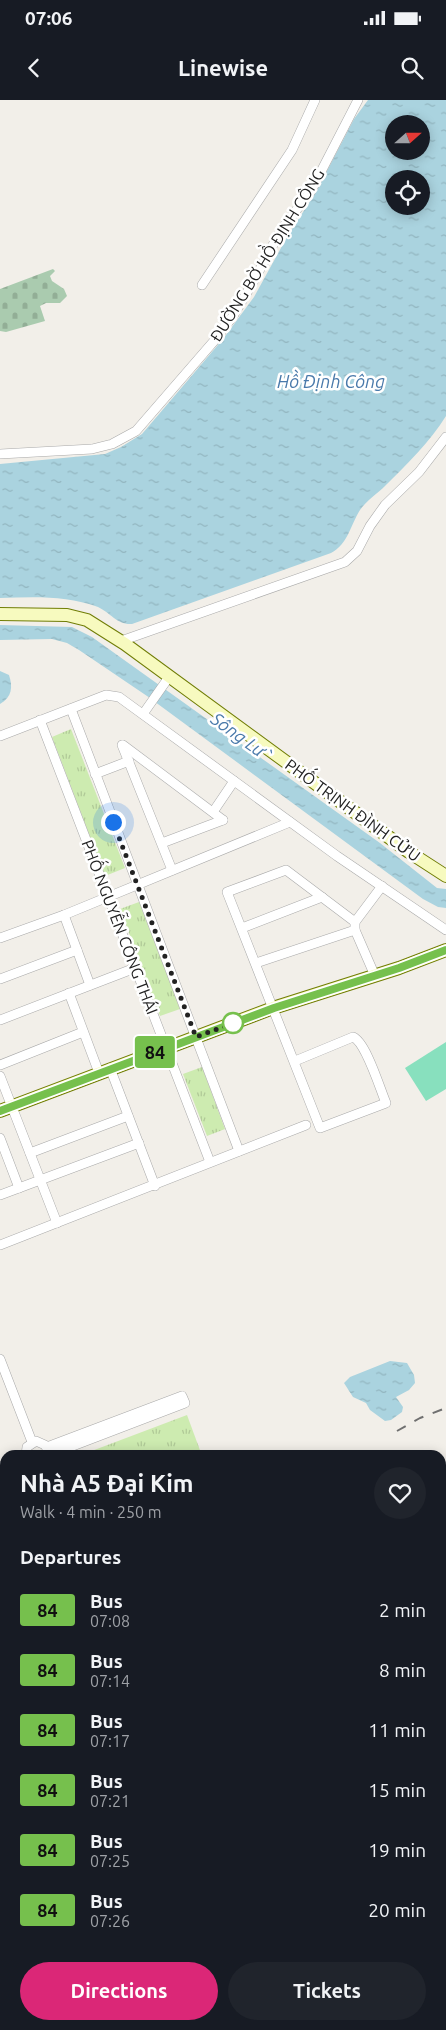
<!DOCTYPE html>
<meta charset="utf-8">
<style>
body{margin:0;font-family:Ubuntu,sans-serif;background:#20242c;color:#f1f3f6;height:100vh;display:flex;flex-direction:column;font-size:19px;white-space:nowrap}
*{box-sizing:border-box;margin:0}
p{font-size:16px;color:#9ea1a6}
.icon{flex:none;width:28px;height:28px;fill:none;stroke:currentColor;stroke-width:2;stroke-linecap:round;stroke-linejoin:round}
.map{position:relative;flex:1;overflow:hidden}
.side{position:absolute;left:0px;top:1350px;width:446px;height:580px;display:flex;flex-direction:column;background:#171b24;border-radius:15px 15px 0 0;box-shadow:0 2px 12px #0003}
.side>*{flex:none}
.badge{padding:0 10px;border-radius:4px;font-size:18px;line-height:32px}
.needle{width:32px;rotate:69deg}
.controls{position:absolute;left:385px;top:15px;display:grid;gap:10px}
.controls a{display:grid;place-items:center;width:45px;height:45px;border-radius:50%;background:#171b24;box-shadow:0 2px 12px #0003;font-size:25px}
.you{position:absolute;width:25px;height:25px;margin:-12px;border:4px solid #fff;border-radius:50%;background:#1a73e8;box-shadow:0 0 0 8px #1a73e833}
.map>.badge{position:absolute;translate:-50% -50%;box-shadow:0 0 0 2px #fff}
h2{padding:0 20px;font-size:19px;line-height:45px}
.round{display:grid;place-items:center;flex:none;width:52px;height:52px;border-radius:26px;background:#20242c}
.head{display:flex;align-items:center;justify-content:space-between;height:85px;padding:0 20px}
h1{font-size:24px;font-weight:700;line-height:38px}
.primary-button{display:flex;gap:10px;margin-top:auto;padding:10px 20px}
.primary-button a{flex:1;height:58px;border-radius:30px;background:#db2777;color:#fff;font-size:20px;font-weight:700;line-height:58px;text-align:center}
.primary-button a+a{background:#20242c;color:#f1f3f6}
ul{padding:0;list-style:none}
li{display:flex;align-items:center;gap:15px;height:60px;padding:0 20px}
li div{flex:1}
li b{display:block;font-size:19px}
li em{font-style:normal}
li .badge{min-width:55px;font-weight:700;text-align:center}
.status{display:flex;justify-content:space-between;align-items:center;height:35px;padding:0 25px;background:#171b24;direction:ltr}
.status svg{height:14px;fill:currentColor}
header{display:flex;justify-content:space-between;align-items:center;height:65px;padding:0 20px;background:#171b24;font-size:22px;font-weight:700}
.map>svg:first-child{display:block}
.grass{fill:url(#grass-tufts)}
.cemetery{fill:url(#cemetery-stones)}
.pitch{fill:#88e0be}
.water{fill:url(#water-ripples);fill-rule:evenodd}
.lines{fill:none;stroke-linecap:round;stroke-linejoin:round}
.minor-casing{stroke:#a9a9a9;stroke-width:10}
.tertiary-casing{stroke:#a9a9a9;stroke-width:12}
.secondary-casing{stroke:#707d05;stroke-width:14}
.primary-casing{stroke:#a06b00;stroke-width:15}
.minor{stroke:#fff;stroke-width:9}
.tertiary{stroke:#fff;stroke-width:11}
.secondary{stroke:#f7fabf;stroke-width:12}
.primary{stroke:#fcd6a4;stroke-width:14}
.rail{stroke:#707070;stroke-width:2;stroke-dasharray:10 10;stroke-linecap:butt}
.line-casing{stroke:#fff;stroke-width:11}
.line{stroke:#76c04d;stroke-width:8}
.walk{stroke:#222;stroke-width:5;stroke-dasharray:0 9}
.stop-dot{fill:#fff;stroke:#76c04d;stroke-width:2.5}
.labels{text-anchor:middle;stroke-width:5;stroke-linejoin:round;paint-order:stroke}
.street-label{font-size:16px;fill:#222;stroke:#fff}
.water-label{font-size:18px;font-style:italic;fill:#4a7aab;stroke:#fff}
</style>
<div class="status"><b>07:06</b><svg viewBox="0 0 49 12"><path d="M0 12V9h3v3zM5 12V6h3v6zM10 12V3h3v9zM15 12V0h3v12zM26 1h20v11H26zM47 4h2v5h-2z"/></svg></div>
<header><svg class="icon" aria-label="back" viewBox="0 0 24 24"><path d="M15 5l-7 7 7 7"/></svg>Linewise<svg class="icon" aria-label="search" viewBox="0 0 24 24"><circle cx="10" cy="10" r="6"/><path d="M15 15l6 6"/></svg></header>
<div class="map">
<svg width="446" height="1930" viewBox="0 0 446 1930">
<defs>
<pattern id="grass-tufts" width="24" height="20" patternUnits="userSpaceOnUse" patternTransform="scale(1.25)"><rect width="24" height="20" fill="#cdebb0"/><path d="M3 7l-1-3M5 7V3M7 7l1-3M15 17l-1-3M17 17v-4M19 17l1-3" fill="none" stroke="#b0c997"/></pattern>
<pattern id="cemetery-stones" width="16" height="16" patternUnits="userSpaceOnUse" patternTransform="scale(1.25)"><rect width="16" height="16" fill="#aacbaf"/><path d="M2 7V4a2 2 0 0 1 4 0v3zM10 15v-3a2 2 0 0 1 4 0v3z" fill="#92ae96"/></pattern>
<pattern id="water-ripples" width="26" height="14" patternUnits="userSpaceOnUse" patternTransform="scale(1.25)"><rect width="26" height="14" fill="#aad3df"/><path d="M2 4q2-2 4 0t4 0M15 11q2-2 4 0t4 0" fill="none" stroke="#92b5bf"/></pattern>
</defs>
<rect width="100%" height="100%" fill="#f2efe9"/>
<g class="grass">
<polygon points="71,629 125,768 105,776 52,637"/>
<polygon points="139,802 180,909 160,916 120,809"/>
<polygon points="202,967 225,1029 207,1036 183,974"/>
<polygon points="187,1315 201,1353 196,1355 81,1355"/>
</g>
<g class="cemetery">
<polygon points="53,169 55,171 50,176 52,181 64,189 67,196 60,203 46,203 40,206 45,221 6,232 0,231 0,189"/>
<polygon points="219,1925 341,1925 343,1930 204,1930"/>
</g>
<polygon class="pitch" points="446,942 446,989 426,1001 405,968"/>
<g class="water">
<path d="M368 0H446V316C430 342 407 364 385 386 378 393 366 401 360 410 350 426 348 444 331 453L132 524C117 525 111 513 98 507 66 495 33 497 0 498V364L105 354 121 347 142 334 223 239 254 197 287 137 316 92 354 19ZM394 24H421V51H394ZM394 79H421V106H394Z"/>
<polygon points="0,525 72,527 92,537 380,743 437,788 446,789 446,808 438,807 423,799 147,596 79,550 67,543 52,539 0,540"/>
<path d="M0 571 9 575C13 587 12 597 0 604Z"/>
<polygon points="390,1261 407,1263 414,1275 415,1283 409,1290 396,1297 403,1307 402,1312 391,1320 385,1321 370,1310 366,1303 353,1297 344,1283 350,1277"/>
</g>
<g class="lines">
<g class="minor-casing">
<g id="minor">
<polyline points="202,185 292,50 315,0"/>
<polyline points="0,354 92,349 112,344 136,331 214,241 233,216 252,184 281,130 311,91 358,0"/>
<polyline points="121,541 345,462 357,451 370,426 385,405 419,372 446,337"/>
<polyline points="71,609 239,1051"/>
<polyline points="143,614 169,577"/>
<polyline points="40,620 210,1062"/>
<polyline points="0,636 106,595 119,597 337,756 446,830"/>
<polyline points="122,645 172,770"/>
<polyline points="123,645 223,720"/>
<polyline points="95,674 129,661"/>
<polyline points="213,712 234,681"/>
<polyline points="162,743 223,720"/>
<polyline points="64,815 90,885"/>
<polyline points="242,828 322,797"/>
<polyline points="0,838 64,815 290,722"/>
<polyline points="256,863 355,830"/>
<polyline points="375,876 355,830 355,822 382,786"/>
<polyline points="0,879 77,850"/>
<polyline points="69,893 99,973"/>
<polyline points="0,920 135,868"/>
<path d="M295 961 353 937C366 942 380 989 386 1003L320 1028 227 792 286 770 355 822"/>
<polyline points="0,965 83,932"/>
<polyline points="110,968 155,1086"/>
<polyline points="0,976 57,1123"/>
<polyline points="0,1038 19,1088"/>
<polyline points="30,1053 128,1016"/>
<polyline points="0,1095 139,1043"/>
<polyline points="0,1145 306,1025"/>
<polyline points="0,1259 32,1342"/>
<polyline points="47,1347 182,1296 185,1303 49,1355"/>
<polyline points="26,1355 27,1347 36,1341 45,1345 49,1352"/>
<polyline points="0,1367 5,1365"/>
<polyline points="0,1375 5,1373"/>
<polyline points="0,1428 5,1430"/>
<polyline points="441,1485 446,1499"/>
<polyline points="0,1576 5,1573"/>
<polyline points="441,1879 446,1878"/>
<polyline points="0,1914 5,1918"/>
<polyline points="15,1925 22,1930"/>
</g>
</g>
<g class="tertiary-casing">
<polyline id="tertiary" points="345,1925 347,1930"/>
</g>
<g class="secondary-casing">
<g id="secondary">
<polyline points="0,514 67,515 87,520 125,544 409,752 446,776"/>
<polyline points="0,1011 273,908 399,868 446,850"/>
</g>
</g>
<g class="primary-casing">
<g id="primary">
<polyline points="441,1435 446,1433"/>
<polyline points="441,1466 446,1464"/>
<polyline points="0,1601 5,1599"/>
<polyline points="0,1630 5,1628"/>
</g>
</g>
<use href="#minor" class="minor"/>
<use href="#tertiary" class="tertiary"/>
<use href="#secondary" class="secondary"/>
<use href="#primary" class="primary"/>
<g class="rail">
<polyline points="397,1331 420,1318 446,1308"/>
<polyline points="441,1423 446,1422"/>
<polyline points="0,1584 5,1583"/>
</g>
</g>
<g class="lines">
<g class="line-casing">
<polyline id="line" points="0,1011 274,908 399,868 446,850"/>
</g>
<use href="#line" class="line"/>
<polyline class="walk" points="113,722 196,937 233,923"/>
</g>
<circle class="stop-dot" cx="233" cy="923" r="10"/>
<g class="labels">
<g class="street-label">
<text transform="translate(267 155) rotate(-58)" y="6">ĐƯỜNG BỜ HỒ ĐỊNH CÔNG</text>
<text transform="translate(353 710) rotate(36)" y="6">PHỐ TRỊNH ĐÌNH CỬU</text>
<text transform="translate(120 827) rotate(69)" y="6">PHỐ NGUYỄN CÔNG THÁI</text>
</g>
<g class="water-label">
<text x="331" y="288">Hồ Định Công</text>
<text transform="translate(238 635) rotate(36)" y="6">Sông Lừ</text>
</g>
</g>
</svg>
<div class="controls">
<a><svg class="needle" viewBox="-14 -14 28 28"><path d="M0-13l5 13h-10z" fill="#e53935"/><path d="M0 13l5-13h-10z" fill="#9ea1a6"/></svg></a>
<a><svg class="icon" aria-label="locate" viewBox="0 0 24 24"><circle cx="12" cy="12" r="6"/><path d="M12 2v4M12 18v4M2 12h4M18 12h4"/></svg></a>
</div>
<div class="you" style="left:113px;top:722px"></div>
<b class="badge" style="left:155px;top:952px;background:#76c04d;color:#111">84</b>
<section class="side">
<div class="head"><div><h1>Nhà A5 Đại Kim</h1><p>Walk · 4 min · 250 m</p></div><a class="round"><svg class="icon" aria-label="heart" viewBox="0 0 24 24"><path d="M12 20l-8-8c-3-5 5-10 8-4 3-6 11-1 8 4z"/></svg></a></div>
<h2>Departures</h2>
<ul>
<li><span class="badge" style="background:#76c04d;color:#111">84</span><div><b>Bus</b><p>07:08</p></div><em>2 min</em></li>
<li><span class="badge" style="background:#76c04d;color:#111">84</span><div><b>Bus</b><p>07:14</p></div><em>8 min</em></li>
<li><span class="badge" style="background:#76c04d;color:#111">84</span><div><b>Bus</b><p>07:17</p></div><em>11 min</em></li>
<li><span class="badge" style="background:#76c04d;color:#111">84</span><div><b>Bus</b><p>07:21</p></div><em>15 min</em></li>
<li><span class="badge" style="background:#76c04d;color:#111">84</span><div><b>Bus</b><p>07:25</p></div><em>19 min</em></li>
<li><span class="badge" style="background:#76c04d;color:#111">84</span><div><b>Bus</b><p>07:26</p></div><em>20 min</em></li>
</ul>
<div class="primary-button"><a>Directions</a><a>Tickets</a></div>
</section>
</div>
